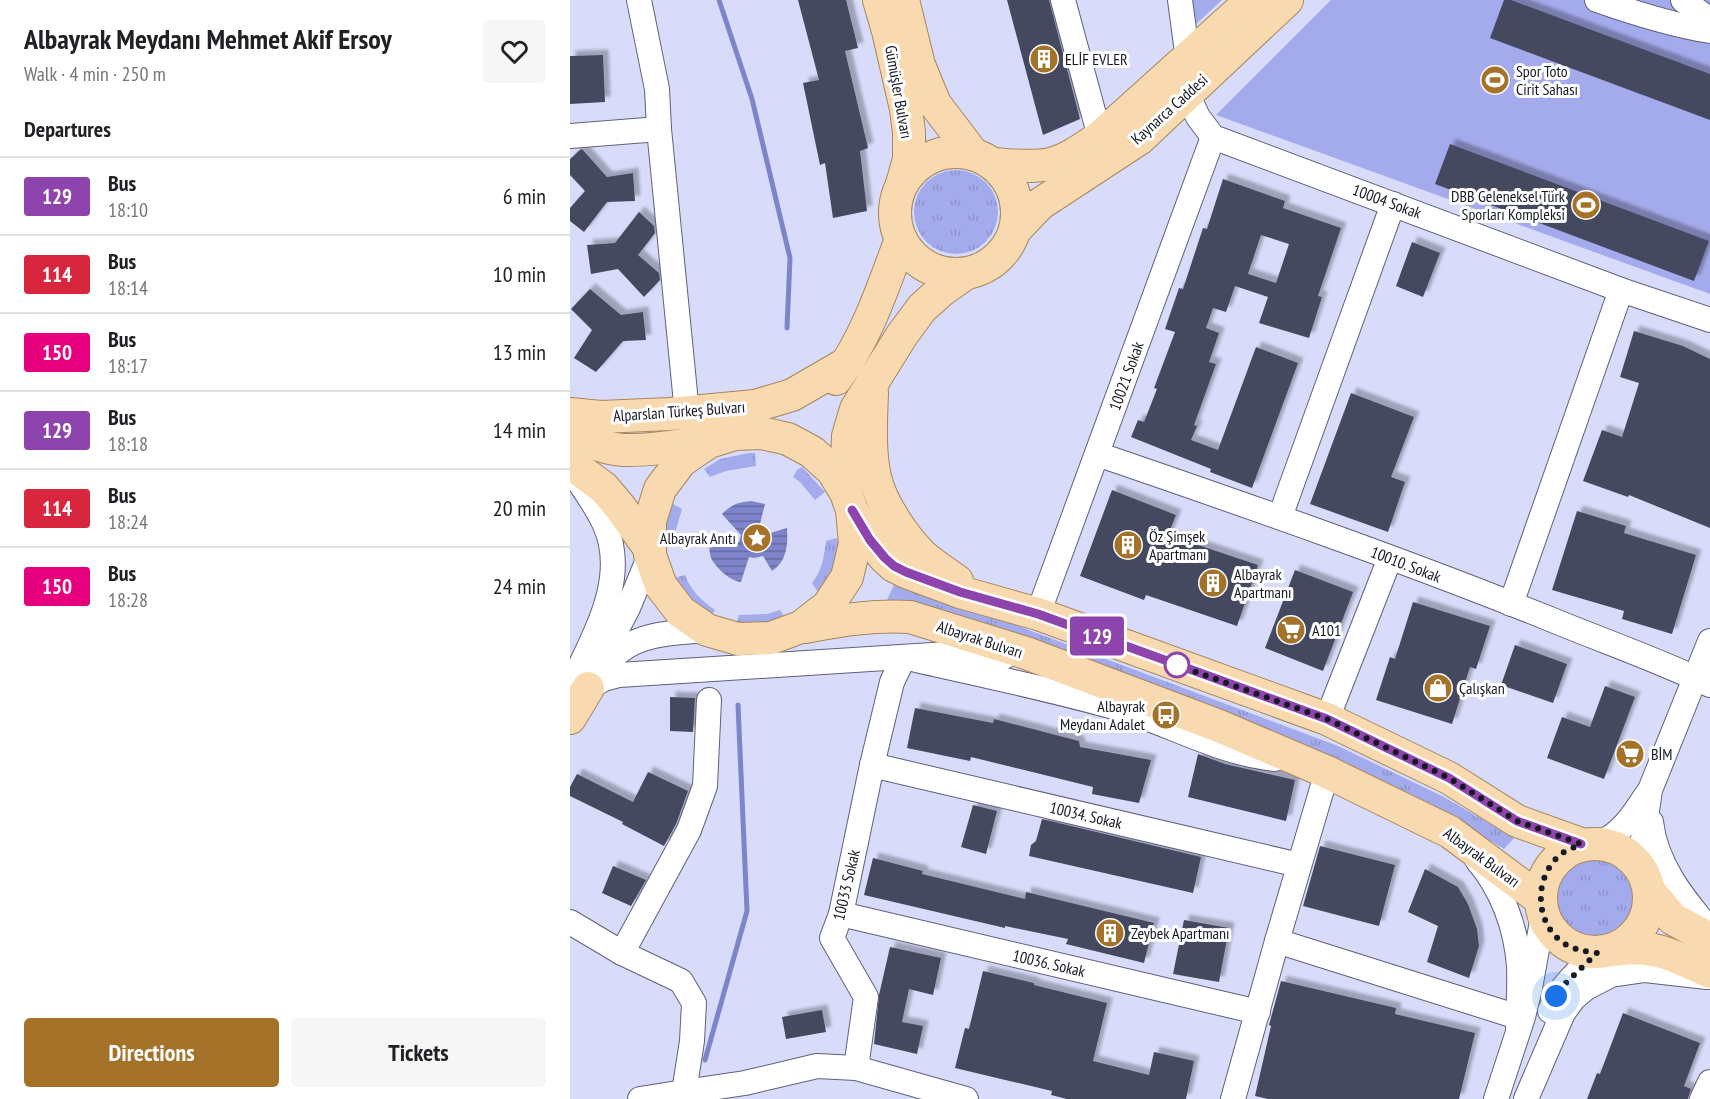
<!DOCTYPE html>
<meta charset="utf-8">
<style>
body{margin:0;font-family:"PT Sans Narrow",sans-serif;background:#f6f6f6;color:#202124;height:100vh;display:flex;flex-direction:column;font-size:22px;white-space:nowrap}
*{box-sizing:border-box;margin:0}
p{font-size:20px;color:#757577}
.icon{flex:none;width:33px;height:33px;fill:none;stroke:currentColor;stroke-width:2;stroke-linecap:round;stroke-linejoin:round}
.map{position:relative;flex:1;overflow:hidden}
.panel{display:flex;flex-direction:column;background:#fff;width:570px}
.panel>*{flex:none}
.badge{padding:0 12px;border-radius:4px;font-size:21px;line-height:39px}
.you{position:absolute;width:30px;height:30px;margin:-15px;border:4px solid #fff;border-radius:50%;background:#1a73e8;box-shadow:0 0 0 9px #1a73e833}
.map>.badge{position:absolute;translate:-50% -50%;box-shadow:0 0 0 3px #fff}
h2{padding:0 24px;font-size:22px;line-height:54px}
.round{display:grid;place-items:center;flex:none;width:63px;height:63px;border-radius:6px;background:#f6f6f6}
.headline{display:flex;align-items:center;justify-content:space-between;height:102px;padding:0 24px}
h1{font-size:28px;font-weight:700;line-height:45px}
.primary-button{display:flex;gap:12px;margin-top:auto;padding:12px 24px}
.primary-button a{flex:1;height:69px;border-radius:6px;background:#a47329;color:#fff;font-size:24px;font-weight:700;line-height:69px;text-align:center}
.primary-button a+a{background:#f6f6f6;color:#202124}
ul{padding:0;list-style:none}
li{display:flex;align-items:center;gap:18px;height:78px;padding:0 24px;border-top:2px solid #e0e0e0}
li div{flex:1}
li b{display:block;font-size:22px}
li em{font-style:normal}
li .badge{min-width:66px;font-weight:700;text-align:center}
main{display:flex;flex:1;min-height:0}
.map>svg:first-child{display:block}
.grass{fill:url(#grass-tufts)}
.park{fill:#a4abec}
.water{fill:url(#water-rules)}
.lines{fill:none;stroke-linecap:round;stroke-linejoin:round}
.stream{stroke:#7e84c9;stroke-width:5}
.building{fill:#454860;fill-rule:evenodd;filter:url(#shadow)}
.minor-casing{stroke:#5e617b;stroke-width:26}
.major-casing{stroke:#a7865c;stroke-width:34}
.minor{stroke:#fff;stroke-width:24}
.major{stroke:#f9dab0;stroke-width:32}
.line-casing{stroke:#fff;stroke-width:14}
.line{stroke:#8e44ad;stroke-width:9}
.walk{stroke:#161822;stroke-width:6;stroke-dasharray:0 10.8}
.stop-dot{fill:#fff;stroke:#8e44ad;stroke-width:3}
.labels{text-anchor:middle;stroke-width:6;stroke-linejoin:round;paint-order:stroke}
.poi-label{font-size:16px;fill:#161822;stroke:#fff;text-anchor:start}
.street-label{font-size:16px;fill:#161822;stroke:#fff}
</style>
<main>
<section class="panel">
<div class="headline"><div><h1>Albayrak Meydanı Mehmet Akif Ersoy</h1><p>Walk · 4 min · 250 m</p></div><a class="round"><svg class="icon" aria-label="heart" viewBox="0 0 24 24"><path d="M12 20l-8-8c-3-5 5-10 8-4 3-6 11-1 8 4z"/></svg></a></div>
<h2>Departures</h2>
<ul>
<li><span class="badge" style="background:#8e44ad;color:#fff">129</span><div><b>Bus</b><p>18:10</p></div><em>6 min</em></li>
<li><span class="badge" style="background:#d7263d;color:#fff">114</span><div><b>Bus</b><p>18:14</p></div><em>10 min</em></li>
<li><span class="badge" style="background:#e6007e;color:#fff">150</span><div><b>Bus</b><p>18:17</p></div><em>13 min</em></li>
<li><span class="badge" style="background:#8e44ad;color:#fff">129</span><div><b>Bus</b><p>18:18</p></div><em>14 min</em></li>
<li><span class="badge" style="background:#d7263d;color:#fff">114</span><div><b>Bus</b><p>18:24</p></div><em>20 min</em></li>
<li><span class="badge" style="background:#e6007e;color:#fff">150</span><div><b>Bus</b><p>18:28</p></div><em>24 min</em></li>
</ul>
<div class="primary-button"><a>Directions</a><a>Tickets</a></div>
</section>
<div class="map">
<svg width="1140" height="1099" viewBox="0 0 1140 1099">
<defs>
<pattern id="grass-tufts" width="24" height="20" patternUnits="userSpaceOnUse" patternTransform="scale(1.5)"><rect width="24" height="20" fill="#a4abec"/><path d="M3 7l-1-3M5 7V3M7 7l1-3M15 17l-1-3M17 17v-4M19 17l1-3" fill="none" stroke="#8c92ca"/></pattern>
<pattern id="water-rules" width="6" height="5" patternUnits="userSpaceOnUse" patternTransform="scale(1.5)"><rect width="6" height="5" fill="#7e84c9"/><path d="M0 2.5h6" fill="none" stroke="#666ba3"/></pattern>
<filter id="shadow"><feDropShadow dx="5.5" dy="-5.5" stdDeviation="1.5" flood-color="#0004"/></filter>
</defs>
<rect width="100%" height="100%" fill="#d8dcfa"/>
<g class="grass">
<circle cx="386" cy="212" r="42"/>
<polygon points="179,453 185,453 186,466 156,471 140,477 134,469 150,459"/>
<polygon points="232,467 255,492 245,500 230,482 223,477 227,470"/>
<polygon points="103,504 112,509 104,536 94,536 95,526"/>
<path d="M267 538 268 543 262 573 249 594 242 583C252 571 254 556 256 541Z"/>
<path d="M115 575C121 591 131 600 145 610L140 618 122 605 103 578Z"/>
<polygon points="325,583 429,619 768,746 874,797 944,838 934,849 865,808 316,602"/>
<polygon points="210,610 216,620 202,625 166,625 169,615 197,614"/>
<circle cx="1023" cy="898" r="41"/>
</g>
<g class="park">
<polygon points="622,0 652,0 625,25"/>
<polygon points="761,0 1140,0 1140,294 646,115"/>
</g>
<path class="water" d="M181 501 195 504 189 528 197 534 217 528C218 545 217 561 202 571L193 556 184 558 179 557 171 582C160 581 146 568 141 558 140 555 140 551 139 548L169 542 171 535 152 514C161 505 168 502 181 501Z"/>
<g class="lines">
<g class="stream">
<polyline points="149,0 182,99 220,258 217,328"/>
<polyline points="135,1060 177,911 168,705"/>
</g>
</g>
<g class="building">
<polygon points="228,0 276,0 288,48 275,51 298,148 290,151 297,211 263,218 255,163 250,165 233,83 249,80"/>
<polygon points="437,0 479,0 510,119 473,135"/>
<polygon points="934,0 941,0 1140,74 1140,120 920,38"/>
<polygon points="33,55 35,102 0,104 0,56"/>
<polygon points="880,144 1139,241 1124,281 865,184"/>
<polygon points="12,149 37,177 63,173 65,201 37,202 14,232 0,221 0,208 15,191 0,175 0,159 10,150"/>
<path d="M653 179 715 201 713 208 771 228 748 296 752 297 739 338 689 323 698 297 665 286 656 312 643 308 636 328 649 333 639 362 646 364 624 425 627 426 621 440 648 450 686 347 728 363 682 488 640 472 641 469 561 437 568 420 574 422 587 389 584 388 605 332 595 329 609 288 613 289 633 228 637 229ZM691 235 719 244 706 283 678 274Z"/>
<polygon points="69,212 84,226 85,233 68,255 89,273 90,280 74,297 48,269 21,274 17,245 45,243"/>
<polygon points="842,242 870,253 853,297 826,286"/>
<polygon points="20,289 51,315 73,312 76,340 53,341 26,372 4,358 22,330 1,309"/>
<polygon points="1064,331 1113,346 1140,359 1140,528 1059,495 1058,497 1013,481 1032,430 1052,437 1069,383 1050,377"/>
<polygon points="781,393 844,417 821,477 835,482 818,532 740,504"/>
<polygon points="542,490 606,515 598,535 688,565 667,626 576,595 574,600 510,576"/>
<polygon points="1007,511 1056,526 1054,533 1126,555 1102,634 1052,619 1054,611 982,590"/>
<polygon points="725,570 783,592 753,671 695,648"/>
<polygon points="843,602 920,626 906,669 900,667 882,724 806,700 820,657 825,659"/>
<polygon points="945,645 997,664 983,703 931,685"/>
<polygon points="1035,686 1065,697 1034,779 977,758 992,717 1020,727"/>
<polygon points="100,697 125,698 123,732 100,731"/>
<polygon points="345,708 423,723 424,719 509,741 510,747 581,760 569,803 522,794 523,787 401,757 400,761 337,748"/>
<polygon points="628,754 655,764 725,780 716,821 618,797"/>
<polygon points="78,772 118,791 106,824 94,846 52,824 53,822 0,796 0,787 7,774 63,802"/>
<polygon points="403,805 427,811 416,854 391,847"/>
<polygon points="472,819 631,857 623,893 459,856 461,845 466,841"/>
<polygon points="750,846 825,865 809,926 733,906"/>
<polygon points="303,858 353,871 352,874 455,899 456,892 584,923 574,963 496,944 498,939 435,926 435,928 294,895"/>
<polygon points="43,866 76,880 61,906 32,893"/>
<polygon points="855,869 888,887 898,904 907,929 909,946 899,978 857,962 868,926 838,912"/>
<polygon points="614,920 659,928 649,982 603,974"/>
<polygon points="320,947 371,958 363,995 339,989 332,1022 353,1026 347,1054 304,1044 309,995"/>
<polygon points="413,971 464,983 464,985 537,1003 523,1061 579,1075 584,1052 624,1061 616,1099 497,1099 481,1095 482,1091 385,1068 395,1028 399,1029"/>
<polygon points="711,981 826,1008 825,1014 905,1033 889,1099 698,1099 685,1096 701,1026 699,1025"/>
<polygon points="252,1010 256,1032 216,1039 212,1017"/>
<polygon points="1053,1013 1130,1043 1114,1086 1121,1089 1118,1099 1017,1099 1027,1073 1030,1074"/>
</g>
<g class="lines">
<g class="minor-casing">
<g id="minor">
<polyline points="69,0 87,89 89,129 117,413"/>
<polyline points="493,0 530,137"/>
<polyline points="610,0 618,60"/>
<path d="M1027 0C1064 13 1101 25 1140 31"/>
<polyline points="1113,0 1140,20"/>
<polyline points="617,94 628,117 643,137 1051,290 1140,320"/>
<polyline points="0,136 89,129"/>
<path d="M527 454C679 506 831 559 980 619 1033 641 1089 660 1140 685"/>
<path d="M1 470C13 488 26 505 35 525 59 580 23 636 1 686"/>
<polyline points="710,517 823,204"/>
<polyline points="941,604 1051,290"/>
<polyline points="468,614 643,137"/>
<polyline points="21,663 47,629 58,608 80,555"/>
<path d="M31 673C37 666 43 657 50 651 74 632 108 633 137 630"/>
<polyline points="18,688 34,679 49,675 378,654 401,653 434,657"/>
<polyline points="757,719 820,558"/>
<polyline points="302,765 729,865"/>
<path d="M1081 822C1086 865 1113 898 1140 930"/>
<path d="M1030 843C1052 833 1064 814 1077 794"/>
<path d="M907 860C932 889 946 927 949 966 950 987 948 1009 948 1031"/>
<polyline points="1069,867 1080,790 1140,641"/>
<polyline points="271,914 688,1012"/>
<polyline points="0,922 52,953 111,981 124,1003 122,1041 114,1092 70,1099"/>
<polyline points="707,941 948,1017"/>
<polyline points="52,953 119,830 135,786 139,700"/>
<path d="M980 1011C990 986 1007 972 1027 953"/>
<polyline points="113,1099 114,1092 175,1083 247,1066 286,1068"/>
<path d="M396 1099 286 1068 296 997 262 938 271 914 302 765 322 682 334 657C402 673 472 687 540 706 595 721 647 753 705 759"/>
<polyline points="663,1099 707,941 757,772"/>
<polyline points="926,1099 953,1017 960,988 973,916"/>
<polyline points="956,1099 993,1013 1004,998 1016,988 1041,975 1075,970 1137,977"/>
<polyline points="1132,1099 1140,1082"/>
</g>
</g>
<g class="major-casing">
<g id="major">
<polyline points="309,0 318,31 336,109 339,132 339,159 332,184"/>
<polyline points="333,0 349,65 365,104 403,154"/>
<circle cx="386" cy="213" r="61"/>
<path d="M423 164C442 165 462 168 480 164 498 160 515 147 530 137L682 0"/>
<polyline points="446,229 470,204 569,139 717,0"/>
<path d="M266 379C297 337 313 287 331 239"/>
<path d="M302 393C301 420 299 450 305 477 311 504 334 537 353 556 363 565 376 573 387 581"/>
<polyline points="0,414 31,417 100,414 185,406 222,395 279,362"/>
<path d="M0 433C17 441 35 449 54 450 81 451 109 445 135 442"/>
<polyline points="0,463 34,488 50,507 80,549"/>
<polyline points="276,493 278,436 286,409 332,335 352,308 372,290 395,274"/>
<polyline points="282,510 285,544 277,577 258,606 231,627 201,638 168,639 137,630 111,612 91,586 80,555 80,521 90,489 111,461 139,442 165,434 192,433 218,439 242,452 262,470 276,493 282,510 300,540 315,558 324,566 336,572 390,592 468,614 757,719 879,778 947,821 1011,844"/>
<path d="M235 627C271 620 304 615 340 617L456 653 649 726 757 772 880 832 970 899"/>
<polyline points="0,718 18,688"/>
<circle cx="1025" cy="898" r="54"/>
<polyline points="1080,892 1103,919 1140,939"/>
<path d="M1044 950C1083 943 1105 956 1140 972"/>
</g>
</g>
<use href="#minor" class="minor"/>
<use href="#major" class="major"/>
</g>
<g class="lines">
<g class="line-casing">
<polyline id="line" points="282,510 300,540 315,558 324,566 336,572 390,592 468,614 757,719 879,778 947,821 1011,844"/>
</g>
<use href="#line" class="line"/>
<path class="walk" d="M607 665 601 663 757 719 879 778 947 821 1011 844C1006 847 999 849 994 852 963 873 963 924 995 944 1005 950 1015 951 1027 953L996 983 986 996"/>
</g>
<defs>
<g id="building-disc" transform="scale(1.5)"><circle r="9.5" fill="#a47329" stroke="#fff"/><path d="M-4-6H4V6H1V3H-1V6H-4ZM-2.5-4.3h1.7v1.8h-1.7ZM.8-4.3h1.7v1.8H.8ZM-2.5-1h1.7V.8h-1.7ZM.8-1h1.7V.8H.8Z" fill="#fff"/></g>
<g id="stadium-disc" transform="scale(1.5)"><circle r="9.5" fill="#a47329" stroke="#fff"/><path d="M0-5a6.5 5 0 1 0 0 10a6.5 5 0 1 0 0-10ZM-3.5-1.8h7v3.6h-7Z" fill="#fff"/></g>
<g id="sight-disc" transform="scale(1.5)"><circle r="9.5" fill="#a47329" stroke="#fff"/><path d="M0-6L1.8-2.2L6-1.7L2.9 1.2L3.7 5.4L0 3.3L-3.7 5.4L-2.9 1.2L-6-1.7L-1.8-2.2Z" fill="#fff"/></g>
<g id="supermarket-disc" transform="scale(1.5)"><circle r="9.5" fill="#a47329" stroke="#fff"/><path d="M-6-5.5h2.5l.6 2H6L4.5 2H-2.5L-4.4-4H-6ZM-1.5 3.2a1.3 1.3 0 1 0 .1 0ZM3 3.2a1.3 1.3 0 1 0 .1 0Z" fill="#fff"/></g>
<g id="shop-disc" transform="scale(1.5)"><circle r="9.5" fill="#a47329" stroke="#fff"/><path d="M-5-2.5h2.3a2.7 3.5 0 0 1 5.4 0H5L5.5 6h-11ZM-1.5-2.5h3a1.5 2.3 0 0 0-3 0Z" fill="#fff"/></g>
<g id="bus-disc" transform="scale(1.5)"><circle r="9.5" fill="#a47329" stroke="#fff"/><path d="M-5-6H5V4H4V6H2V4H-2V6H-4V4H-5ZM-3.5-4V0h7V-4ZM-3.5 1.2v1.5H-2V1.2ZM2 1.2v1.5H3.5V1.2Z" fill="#fff"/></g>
</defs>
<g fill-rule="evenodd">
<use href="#building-disc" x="474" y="59"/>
<use href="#stadium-disc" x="925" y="80"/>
<use href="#stadium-disc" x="1016" y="205"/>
<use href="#sight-disc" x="187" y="538"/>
<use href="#building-disc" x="558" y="545"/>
<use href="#building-disc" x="643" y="583"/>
<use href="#supermarket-disc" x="721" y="630"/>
<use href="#shop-disc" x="868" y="688"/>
<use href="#bus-disc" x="596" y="715"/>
<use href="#supermarket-disc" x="1060" y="754"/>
<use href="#building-disc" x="540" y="933"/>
</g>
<circle class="stop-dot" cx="607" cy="665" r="12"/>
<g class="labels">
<g class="poi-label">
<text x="495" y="65">ELİF EVLER</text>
<text x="946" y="77">Spor Toto<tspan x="946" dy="18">Cirit Sahası</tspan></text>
<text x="995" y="202" text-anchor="end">DBB Geleneksel Türk<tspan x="995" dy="18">Sporları Kompleksi</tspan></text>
<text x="579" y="542">Öz Şimşek<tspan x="579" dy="18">Apartmanı</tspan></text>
<text x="166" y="544" text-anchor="end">Albayrak Anıtı</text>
<text x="664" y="580">Albayrak<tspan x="664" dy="18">Apartmanı</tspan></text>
<text x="742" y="636">A101</text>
<text x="889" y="694">Çalışkan</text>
<text x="575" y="712" text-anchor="end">Albayrak<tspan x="575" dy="18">Meydanı Adalet</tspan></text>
<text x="1081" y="760">BİM</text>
<text x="561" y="939">Zeybek Apartmanı</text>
</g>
<g class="street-label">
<text transform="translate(329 92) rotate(80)" y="6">Gümüşler Bulvarı</text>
<text transform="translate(599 109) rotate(-42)" y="6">Kaynarca Caddesi</text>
<text transform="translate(817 201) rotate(20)" y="6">10004 Sokak</text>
<text transform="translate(556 376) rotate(-70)" y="6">10021 Sokak</text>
<text transform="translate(109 411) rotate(-4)" y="6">Alparslan Türkeş Bulvarı</text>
<text transform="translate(836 564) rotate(21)" y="6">10010. Sokak</text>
<text transform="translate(410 639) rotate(18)" y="6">Albayrak Bulvarı</text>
<text transform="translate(516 815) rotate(13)" y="6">10034. Sokak</text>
<text transform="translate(912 857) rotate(36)" y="6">Albayrak Bulvarı</text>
<text transform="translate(276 885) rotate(-77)" y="6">10033 Sokak</text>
<text transform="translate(479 963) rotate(13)" y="6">10036. Sokak</text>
</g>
</g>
</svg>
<div class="you" style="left:986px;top:996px"></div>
<b class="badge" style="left:527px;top:636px;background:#8e44ad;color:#fff">129</b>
</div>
</main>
